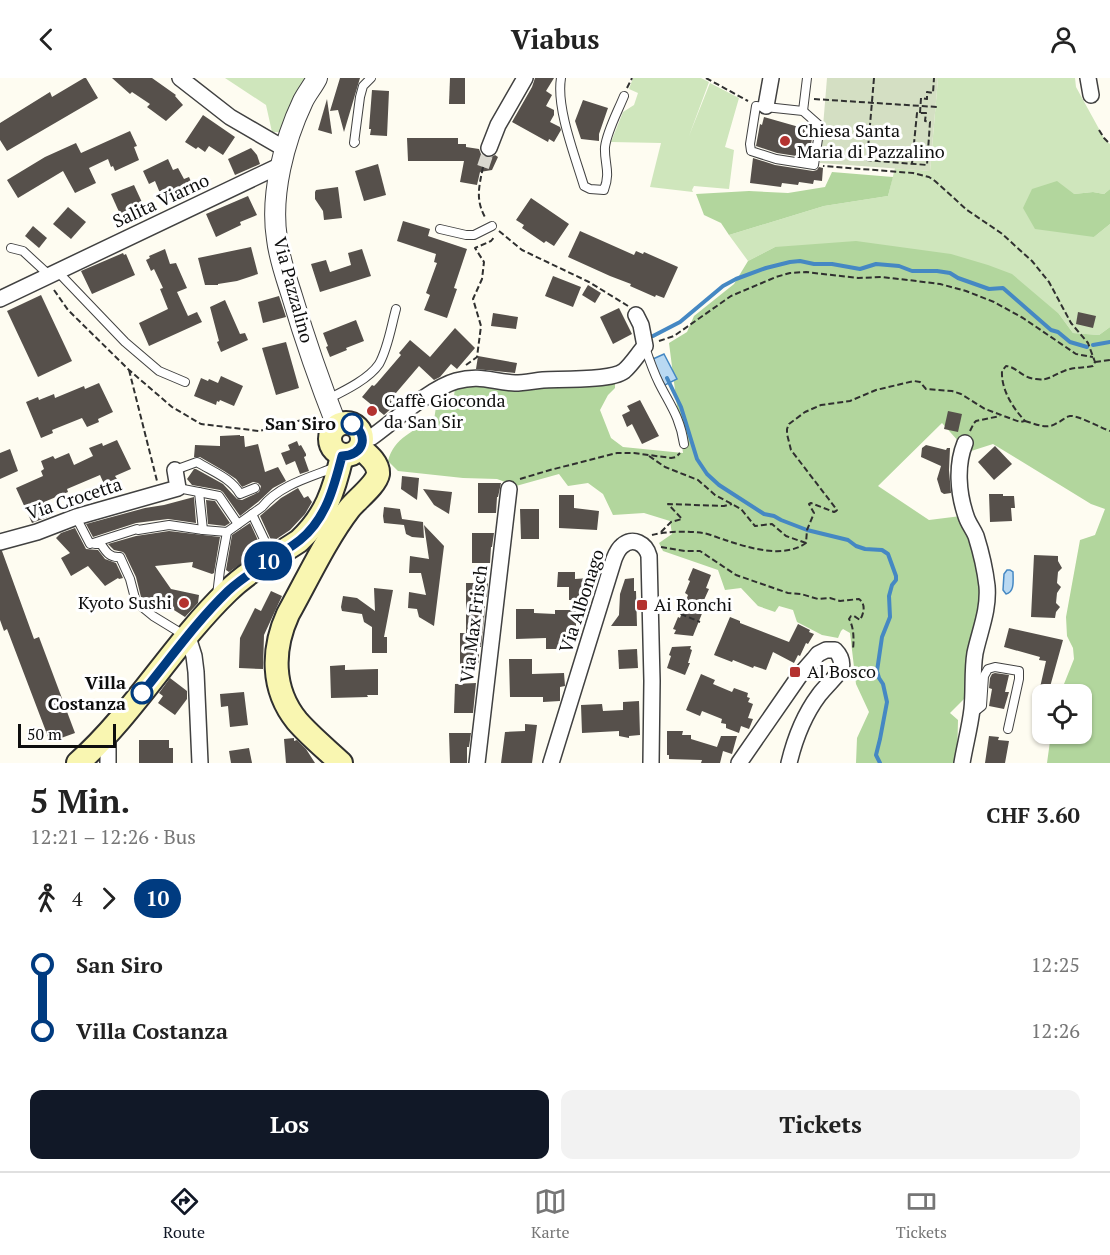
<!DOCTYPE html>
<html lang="de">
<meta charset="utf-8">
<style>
body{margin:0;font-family:"PT Serif",serif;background:#f2f2f2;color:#222;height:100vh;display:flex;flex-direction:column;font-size:22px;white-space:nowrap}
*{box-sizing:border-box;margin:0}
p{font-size:20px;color:#767676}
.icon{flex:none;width:33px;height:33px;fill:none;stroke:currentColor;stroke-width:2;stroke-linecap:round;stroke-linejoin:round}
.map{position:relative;height:685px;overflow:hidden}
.sheet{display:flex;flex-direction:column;background:#fff;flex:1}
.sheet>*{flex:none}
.badge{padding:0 12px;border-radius:20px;font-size:21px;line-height:39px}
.tools{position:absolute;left:1032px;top:606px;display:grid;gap:12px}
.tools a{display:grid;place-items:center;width:60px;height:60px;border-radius:12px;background:#fff;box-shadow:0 2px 4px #0004;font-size:30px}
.scale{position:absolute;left:18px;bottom:15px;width:98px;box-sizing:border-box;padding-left:6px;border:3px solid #0e0e0e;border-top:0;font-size:16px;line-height:21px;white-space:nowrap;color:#0e0e0e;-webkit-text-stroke:4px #fff;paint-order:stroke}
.map>.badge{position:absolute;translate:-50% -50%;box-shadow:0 0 0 3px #fff}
.legs{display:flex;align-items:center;gap:9px;height:66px;padding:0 30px;font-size:20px}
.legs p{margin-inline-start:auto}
.head{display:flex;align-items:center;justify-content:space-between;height:102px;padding:0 30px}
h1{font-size:33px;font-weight:600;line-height:45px}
.button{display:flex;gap:12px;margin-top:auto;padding:12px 30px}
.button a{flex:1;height:69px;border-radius:12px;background:#111827;color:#fff;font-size:24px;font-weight:600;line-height:69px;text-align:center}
.button a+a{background:#f2f2f2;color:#222}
ul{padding:0 30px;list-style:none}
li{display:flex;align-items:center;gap:21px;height:66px;font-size:22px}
li i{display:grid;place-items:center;width:9px;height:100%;margin:0 8px;background:currentColor}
li i::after{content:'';width:15px;height:15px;margin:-8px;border:4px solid;border-radius:50%;background:#fff}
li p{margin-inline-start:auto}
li:first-child i{background:linear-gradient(#0000 50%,currentColor 0)}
li:last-child i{background:linear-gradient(currentColor 50%,#0000 0)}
header{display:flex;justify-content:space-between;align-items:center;height:78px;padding:0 30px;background:#fff;font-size:27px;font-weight:600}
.tab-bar{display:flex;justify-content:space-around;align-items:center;height:84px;border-top:2px solid #e0e0e0;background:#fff;font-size:16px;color:#767676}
.tab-bar a{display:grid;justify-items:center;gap:3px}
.tab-bar .current{color:#111827}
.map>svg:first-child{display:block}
.green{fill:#cfe6bc}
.forest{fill:#b2d69d}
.cemetery{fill:#d4dfc3}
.water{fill:#b9d9f2;stroke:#4588c3;stroke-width:1.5}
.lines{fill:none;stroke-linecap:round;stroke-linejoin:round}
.stream{stroke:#4588c3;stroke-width:4}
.building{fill:#56504b}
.pedestrian-tunnel{stroke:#dad8cf;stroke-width:12;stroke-dasharray:12 6;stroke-linecap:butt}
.service-casing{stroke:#414141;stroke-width:10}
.minor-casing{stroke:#414141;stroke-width:18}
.tertiary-casing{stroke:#414141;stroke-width:22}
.secondary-casing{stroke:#303030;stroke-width:26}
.path{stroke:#303030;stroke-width:2;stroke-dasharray:6 3;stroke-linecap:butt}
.service{stroke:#fff;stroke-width:8}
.minor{stroke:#fff;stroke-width:15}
.tertiary{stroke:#fff;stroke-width:20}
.secondary{stroke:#f9f6b1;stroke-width:22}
.line-1-casing{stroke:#fff;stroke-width:14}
.line-1{stroke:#003b80;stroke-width:9}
.poi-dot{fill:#b43330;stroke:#fff;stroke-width:2}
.stop-1-dot{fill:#fff;stroke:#003b80;stroke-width:3}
.labels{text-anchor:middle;stroke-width:6;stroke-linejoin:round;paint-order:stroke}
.poi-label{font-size:18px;fill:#0e0e0e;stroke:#fff;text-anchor:start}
.street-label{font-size:18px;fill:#0e0e0e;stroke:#fff}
.stop-label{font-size:18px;font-weight:bold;fill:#0e0e0e;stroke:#fff;text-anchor:end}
</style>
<header><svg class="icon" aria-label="back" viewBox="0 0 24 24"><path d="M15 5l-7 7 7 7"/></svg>Viabus<svg class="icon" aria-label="person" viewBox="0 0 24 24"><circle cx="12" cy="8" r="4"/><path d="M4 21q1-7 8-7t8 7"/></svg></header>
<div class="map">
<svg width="1110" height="685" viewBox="0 0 1110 685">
<rect width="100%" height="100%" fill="#fefcf1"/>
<g class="green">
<polygon points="225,0 306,0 282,54 272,54 266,27"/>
<polygon points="633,0 701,0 709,4 689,58 710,5 739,20 725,69 734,72 729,111 694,108 692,112 693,114 650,109 661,65 611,64 623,34 634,27 638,15 629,11"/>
<polygon points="938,0 1075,0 1076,9 1104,60 1110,66 1110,111 1104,116 1093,114 1074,116 1094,159 1110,146 1110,249 1099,257 1073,255 1059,236 775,169 748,183 729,157 824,128 888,118 895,90 930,93"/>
</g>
<g class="forest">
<polygon points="832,94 893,99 888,118 824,128 729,157 721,145 704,137 696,116 749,113 788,115 825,109"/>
<polygon points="1057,103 1074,116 1093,114 1104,116 1110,111 1110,146 1094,159 1035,151 1023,130 1032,111"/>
<path d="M856 163 951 176 988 187 1012 196 1059 236 1073 255 1099 257 1110 249V685H1047L1051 656H1082V616H1060L1074 581 1073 570 1067 558 1066 539 1080 462 1095 457 1105 431 1091 426 993 366 968 374 942 345 878 408 929 442 961 438 972 459 983 508 969 616 950 635 958 642 957 685H856L857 660 869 634 856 606 850 555 843 551 841 553 838 560 822 557 797 544 793 532 779 528 775 534 758 528 741 510 725 512 718 492 663 473 659 465 672 456 670 443 644 435 613 437 603 416 588 405 568 408 559 396 516 408 497 401 463 400 398 393 388 383C394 360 414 352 434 342L436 329 454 318 455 310 458 308 615 304V310L608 317 600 332 611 360 623 369 683 375 669 265 687 254 694 238 734 206 748 183 775 169Z"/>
</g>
<polygon class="cemetery" points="827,0 938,0 930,93 820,85"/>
<g class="water">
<polygon points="664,276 677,301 663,308 653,281"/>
<path d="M1007 492H1010L1013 494C1013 502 1015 514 1006 516L1003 512 1004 496Z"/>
</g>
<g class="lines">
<g class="stream">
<polyline points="653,258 680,244 723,208 736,201 766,190 790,184 800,183 814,186 832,186 860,191 876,186 899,188 912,193 937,193 950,195 958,200 989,211 1003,210 1051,252 1058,254 1070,264 1087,269"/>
<polyline points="1093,267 1110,264"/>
<polyline points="667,300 681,329 697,381 707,396 719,407 764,436 774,438 781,442 807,452 848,462 856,468 865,471 882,472 888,476 896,498 896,502 892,507 889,518 890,539 882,559 877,593 879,600 883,606 887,624 880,661 876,677 880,685"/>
</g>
</g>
<g class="building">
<polygon points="84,0 86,0 98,20 7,73 0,62 0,45 50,14 52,19"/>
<polygon points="112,0 152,0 176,17 175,18 183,27 166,43 147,29 150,26 132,14 130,16"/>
<polygon points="340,0 360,0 344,54 338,32 330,33"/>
<polygon points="450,0 465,0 465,26 449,26"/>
<polygon points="535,0 554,0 546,13 552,17 546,28 554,32 554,37 550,44 560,49 561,52 554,64 549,61 548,64 512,44 532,9"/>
<polygon points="372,12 389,13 387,58 370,57 371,51 369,51"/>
<polygon points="327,21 332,56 318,52"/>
<polygon points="583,22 608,30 599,56 599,63 581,61 575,43"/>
<polygon points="203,37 235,59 223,77 209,68 205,74 198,69 196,71 185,64"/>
<polygon points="764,39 813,53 809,80 777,75 756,68 760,46 762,47"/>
<polygon points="130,53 137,68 134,69 139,82 115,93 113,88 111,89 108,81 89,90 96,105 75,115 63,93 18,120 7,102 45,79 76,65 81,75"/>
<polygon points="407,60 458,60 458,66 466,66 466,69 479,71 481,76 485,79 490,80 495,77 498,79 492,92 480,94 477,107 460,104 464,83 408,83"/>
<polygon points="251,70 257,77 260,86 235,97 228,81"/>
<polygon points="753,80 775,87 813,93 817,92 819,89 823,90 822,103 814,102 813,106 799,104 798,107 782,105 781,109 750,105"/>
<polygon points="168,81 173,92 178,90 184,101 189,99 195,113 170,124 165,112 160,115 155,103 149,106 143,93"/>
<polygon points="378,86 386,117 364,123 355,93"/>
<polygon points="134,107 146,133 124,145 111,116"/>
<polygon points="338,109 342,140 324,142 323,133 315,121 315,114 316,112"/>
<polygon points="248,118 257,137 240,144 241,147 216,159 206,136"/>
<polygon points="531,120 569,146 554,168 546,163 544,165 522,150 524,147 516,142"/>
<polygon points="68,129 86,144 71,161 53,146"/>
<polygon points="403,143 430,151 428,158 467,171 454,210 457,211 447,240 424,232 430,217 426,215 437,185 434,184 436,176 397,163"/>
<polygon points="33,148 47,160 39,170 25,158"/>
<polygon points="580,153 634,177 636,173 643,176 644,174 678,189 664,220 656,217 655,219 630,208 631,206 610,198 568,179"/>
<polygon points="251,169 258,196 237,203 218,206 218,207 205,207 198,180"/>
<polygon points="165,171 170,186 176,185 187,210 177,214 188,238 197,234 202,244 149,268 139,245 168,231 160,211 163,210 154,191 151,193 146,182 150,180 149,178"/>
<polygon points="362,171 371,198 320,214 311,186 326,182 330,194 351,187 348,175"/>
<polygon points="123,175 124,177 126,176 135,197 92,216 81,193"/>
<polygon points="553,198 581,209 573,229 545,218"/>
<polygon points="588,207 601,215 595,225 582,217"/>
<polygon points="41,217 72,283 38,299 7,233"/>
<polygon points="279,218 286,239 263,245 258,224"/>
<polygon points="225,222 240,256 245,255 248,262 221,274 217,264 219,263 210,229"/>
<polygon points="619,230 632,256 613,266 600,239"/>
<polygon points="1078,234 1096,238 1093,250 1076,246"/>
<polygon points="493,235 518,239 516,251 491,248"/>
<polygon points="356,242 364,263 346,270 347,272 330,279 326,269 328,268 323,255"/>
<polygon points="455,250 475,270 457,291 451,286 440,299 434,302 419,288 390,322 395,327 384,337 362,319 372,307 374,308 377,305 401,277 399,275 410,262 430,279"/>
<polygon points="286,264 299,310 276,317 262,270"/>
<polygon points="478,278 517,285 515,295 476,291"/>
<polygon points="221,298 243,308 234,328 220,322 219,324 217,323 216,327 194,318 201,300 208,303 209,301 218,305"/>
<polygon points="99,305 113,334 98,341 99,344 87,349 82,340 52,352 53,355 41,360 26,324 38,319 39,322 54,316 55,320 84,308 85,311"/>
<polygon points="640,322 659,358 642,366 632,346 627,349 622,337 630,333 627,328"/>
<polygon points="948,333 962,336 958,354 944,351"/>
<polygon points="240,357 240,358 244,358 245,369 258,366 265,394 278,389 286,403 273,410 258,424 240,438 223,414 220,412 192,407 187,401 194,391 196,391 223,406 237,421 242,422 259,414 261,408 258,405 253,404 242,409 236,401 224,393 200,379 194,379 195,367 220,368 220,358"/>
<polygon points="117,362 131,391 115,398 117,401 104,406 100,397 67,411 68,414 44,424 50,438 32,445 16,410 43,398 41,393 44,391 41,383 53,378 55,381 69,375 74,387 93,378 89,370 102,365 103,368"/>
<polygon points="297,363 299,368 301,367 306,376 306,378 304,379 309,393 300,396 295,383 286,387 281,375 290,372 288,367"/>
<polygon points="926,367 946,372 947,370 950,370 949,392 951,415 944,416 941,414 937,401 941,388 921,379 922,370"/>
<polygon points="995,368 1012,386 994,402 978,384"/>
<polygon points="10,371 18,393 0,401 0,375"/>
<polygon points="402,398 419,400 417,422 401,411"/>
<polygon points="478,405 501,405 498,419 497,419 496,435 478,435"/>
<polygon points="298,410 304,420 308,418 312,424 305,436 290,452 272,464 260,438 281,420"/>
<polygon points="423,411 452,414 449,436 434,427"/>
<polygon points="989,416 1003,416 1003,418 1014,418 1015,430 1011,430 1012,443 990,444"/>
<polygon points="559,417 574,417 574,430 599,433 597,452 559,450"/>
<polygon points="194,419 196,445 168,441 136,445 93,459 86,446 145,430 164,427"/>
<polygon points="206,422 215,423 230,445 225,448 208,446"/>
<polygon points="384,429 400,431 402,441 423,444 424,460 412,459 406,456 404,447 384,445 383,438"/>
<polygon points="520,431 539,431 539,461 521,461"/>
<polygon points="250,445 262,471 229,494 226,492 232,457"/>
<polygon points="424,447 444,468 434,548 419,539 417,531 408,530 409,514 426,517 421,495 409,495 410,478 429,481"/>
<polygon points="75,450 86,471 98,472 105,481 116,485 123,500 119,501 118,500 105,508 88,488 71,498 61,480 70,475 56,460 61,455"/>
<polygon points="169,453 220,459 214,495 212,496 192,489 193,484 155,488 171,511 199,517 198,525 185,539 166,527 157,533 143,522 141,519 136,499 125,476 123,474 114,472 108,466 136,458"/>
<polygon points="472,455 494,455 492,469 491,469 490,485 472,485"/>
<polygon points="0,473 2,473 34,561 39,559 75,655 50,664 7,551 4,553 0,542"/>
<polygon points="1034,477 1058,478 1058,483 1062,490 1058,494 1057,505 1061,509 1057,515 1056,525 1060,529 1056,534 1055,540 1031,539"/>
<polygon points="693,490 711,497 706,510 709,511 704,522 707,523 693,558 674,556 676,552 673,551 678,539 680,540 688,517 685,515 690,503 688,502"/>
<polygon points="558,494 575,494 575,501 589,500 589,522 569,522 569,509 557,509"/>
<polygon points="634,500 634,513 636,513 637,548 611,548 619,537 620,516 625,501"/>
<polygon points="466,505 488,505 487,519 485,519 485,532 481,569 479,569 479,585 460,586 460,555 466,555"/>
<polygon points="374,510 393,512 384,559 387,559 387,575 372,575 372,549 364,544 362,536 342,533 341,529 343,518 357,520 375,533"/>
<polygon points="271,513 282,518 264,557 263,591 239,590 240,560 255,530 261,533"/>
<polygon points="516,531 534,531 534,535 555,536 555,532 576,532 576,551 567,552 567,571 546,571 546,560 516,561"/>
<polygon points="730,539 740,543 740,545 789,564 798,546 810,552 809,554 814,556 808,566 806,565 800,578 798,577 794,585 773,574 766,592 754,588 753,590 733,582 732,584 714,577"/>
<polygon points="1009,550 1063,562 1048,616 1039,614 1046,583 1039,582 1040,579 1004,569"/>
<polygon points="691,568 690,571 692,572 688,585 690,585 685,597 667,590 671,578 669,577 672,569"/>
<polygon points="637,571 638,590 619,591 618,572"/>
<polygon points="509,581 532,581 532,596 564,595 565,608 560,609 560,623 543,624 543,619 510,619"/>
<polygon points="345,587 345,592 378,591 378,617 367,617 368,619 331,620 330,588"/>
<polygon points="995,595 1009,597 1005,614 1009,614 1004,631 989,628 992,611 989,610 990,600 992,596"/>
<polygon points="701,596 715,602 713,606 732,614 734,610 748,615 747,619 750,620 748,624 753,626 748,640 753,641 749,651 741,648 739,655 726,650 726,646 721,645 722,641 702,633 700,638 686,632"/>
<polygon points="170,600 187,613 187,621 175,637 158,625 163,618 159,615"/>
<polygon points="476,605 473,635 454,635 455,606"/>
<polygon points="244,614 248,647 230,649 228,628 221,629 220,616"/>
<polygon points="639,623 640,657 629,658 629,660 619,658 619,653 582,655 581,627 602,626 603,633 623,632 623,624"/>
<polygon points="525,646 537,647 532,685 501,685 505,654 525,653"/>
<polygon points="667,653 683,653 682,657 691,657 691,661 717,669 721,658 737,658 732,676 723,673 720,685 701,685 702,682 669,681 669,677 667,677"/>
<polygon points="449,655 471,655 469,669 467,669 467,685 450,685"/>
<polygon points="989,658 999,659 998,662 1009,663 1005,685 985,685"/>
<polygon points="294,660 294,663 297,662 306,671 315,685 286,685 284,661"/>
<polygon points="139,662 169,662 169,670 173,670 173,685 139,685"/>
<polygon points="249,670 252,685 231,685 229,673"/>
</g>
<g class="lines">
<polyline class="pedestrian-tunnel" points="483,89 488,74"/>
<g class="service-casing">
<g id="service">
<path d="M561 0C556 30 575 78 584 108L590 111 604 112C611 94 604 85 605 69 607 53 618 33 624 18"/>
<polygon points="756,28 803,33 820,48 814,87 776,81 751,73 750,66"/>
<polyline points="803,33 807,0"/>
<polyline points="355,64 354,65 360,19 363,8 371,0"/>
<polyline points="440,151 466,157 474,157 492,148"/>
<polyline points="11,170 23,173 49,197"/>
<polyline points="57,193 125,264 159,293 185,304"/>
<path d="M645 269C649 281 653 293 659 305 670 327 680 339 684 366"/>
<path d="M328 321C344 313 369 301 379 286 388 270 391 249 396 231"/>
<path d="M175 392 197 384C213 394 231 400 240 416L255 410"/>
<polyline points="178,410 219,418 238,446"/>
<polyline points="199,414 203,452"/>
<polyline points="252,436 272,478"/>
<polyline points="76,439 90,466 137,451 138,452 169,447 203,452 227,454"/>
<path d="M95 466H101C106 474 110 480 120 479L130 501 136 524 153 538 184 557"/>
<path d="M217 517 220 492 227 454 262 429C279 407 311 399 336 389"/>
<polyline points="972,633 977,632 982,628 984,598 988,591 995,589 1019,593 1019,601 1008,651"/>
</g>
</g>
<g class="minor-casing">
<g id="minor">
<polyline points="180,0 230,39 285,71"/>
<polyline points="1088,0 1091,17"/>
<polyline points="766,28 771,0"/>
<polyline points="489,70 498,47 525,0"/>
<polyline points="0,221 281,87"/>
<path d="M362 362 372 359C394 343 431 310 456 303 481 296 492 304 515 305 524 305 533 303 543 302 560 301 611 303 624 293 632 286 638 276 645 268L641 247 636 237"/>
<polyline points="0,464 37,454 76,439 178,410 175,392"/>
<polyline points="188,559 194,578 196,594 200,685"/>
<polyline points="108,685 108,655"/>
<polyline points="477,685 509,411"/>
<path d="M551 685 614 481C616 476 618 471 622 468 633 458 646 466 649 478L652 603 651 685"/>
<path d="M739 685 800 597 814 581 818 576 826 572H835C841 578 843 584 841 592 834 601 826 608 819 617 804 637 795 660 789 685"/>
<path d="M962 685C965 667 970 649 972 631 974 613 972 593 975 575 980 552 989 532 987 508 985 491 981 474 976 458 973 451 968 445 966 438 958 415 956 387 965 365"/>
</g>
</g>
<g class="tertiary-casing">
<path id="tertiary" d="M317 0C313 8 307 15 303 23 284 63 270 117 277 161 279 180 286 199 292 218 305 262 320 305 337 348"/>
</g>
<g class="secondary-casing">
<g id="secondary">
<circle cx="346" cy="361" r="16"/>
<path d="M78 685C135 634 173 566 228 513 248 493 275 479 299 463 326 438 334 412 342 378"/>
<path d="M341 685C326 671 310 658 297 643 271 611 272 571 288 536 307 502 326 461 349 431 356 422 376 407 378 396 379 385 367 376 360 370"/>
</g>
</g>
<g class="path">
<polyline points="706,0 748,23"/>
<polyline points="874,0 867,82 927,87 930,44 925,43 926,35 917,35 912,86"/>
<polyline points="627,10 632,0"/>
<polyline points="814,21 937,29"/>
<polyline points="920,35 921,20 927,21 927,14 933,15 934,0"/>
<polyline points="1099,52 1104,60 1110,66"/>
<path d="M483 89C479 109 475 122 486 141"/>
<polyline points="499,153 522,172 589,204 628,228"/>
<polyline points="54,212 68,232 129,292 172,329 201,346 259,353 317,338"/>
<polyline points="659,263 674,258 731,218 776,199 790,195 806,194 858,200 881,199 908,202 940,206 966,213 994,224 1023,240 1076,276 1093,279"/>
<polyline points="1095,284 1110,282"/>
<polyline points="466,287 477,279 481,248 473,221 482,201 484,184 475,170 491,163 495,158"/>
<polyline points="129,292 157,403"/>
<path d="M1025 343C1036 346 1047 352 1057 345 1062 343 1065 339 1070 338 1078 337 1101 350 1110 353"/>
<polyline points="970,353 974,345 976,343 1000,338"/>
<polyline points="649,378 665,389 698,402 715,417 741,431 755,448 772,446 786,458 806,465"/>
<polyline points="520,401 550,392 617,375 634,375 671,380 676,379 680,375"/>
<polyline points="661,454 671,444 682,441 668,426 724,428 732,426"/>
<path d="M652 457C666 453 688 453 703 455 710 456 718 460 725 462 750 470 783 481 806 465L807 452 814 435 809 426 811 425 834 434 836 433 837 432 791 372 787 356V351L789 346 805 334 821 327 850 323 876 312 914 303 920 304 926 311 952 313 961 316 985 331 1020 344 1025 343C1013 330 1001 312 1002 293L1006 288C1017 289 1022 300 1036 301 1049 303 1053 297 1064 293 1073 289 1083 290 1093 288L1095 284 1088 265 1071 245 1049 204 1032 183 1001 155 967 132 935 103 929 99 913 95 823 88"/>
<path d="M661 469 685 473H700L736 497 788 515 801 516 818 521 830 520 840 523 859 521C866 526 864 535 860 542L854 538H851L849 541C854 549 854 562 853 571"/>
<polyline points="664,529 700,544"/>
</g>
<use href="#service" class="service"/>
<use href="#minor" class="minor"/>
<use href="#tertiary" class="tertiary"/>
<use href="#secondary" class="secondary"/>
</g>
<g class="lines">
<g class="line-1-casing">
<path id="line-1" d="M142 615C170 581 196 544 228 513 249 493 277 480 300 462 326 441 334 409 342 378 363 378 370 358 352 346"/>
</g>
<use href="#line-1" class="line-1"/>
</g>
<g class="poi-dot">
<circle cx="785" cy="63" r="6"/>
<circle cx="372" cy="333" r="6"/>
<circle cx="184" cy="525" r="6"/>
<rect x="636" y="521" width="12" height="12" rx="3"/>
<rect x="789" y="588" width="12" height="12" rx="3"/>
</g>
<g class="stop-1-dot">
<circle cx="352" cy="346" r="10"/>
<circle cx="142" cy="615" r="10"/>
</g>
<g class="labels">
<g class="poi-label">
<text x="797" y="59">Chiesa Santa<tspan x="797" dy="21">Maria di Pazzalino</tspan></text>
<text x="384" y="329">Caffè Gioconda<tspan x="384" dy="21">da San Sir</tspan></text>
<text x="172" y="531" text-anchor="end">Kyoto Sushi</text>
<text x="654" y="533">Ai Ronchi</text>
<text x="807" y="600">Al Bosco</text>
</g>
<g class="street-label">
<text transform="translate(161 123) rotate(-25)" y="6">Salita Viarno</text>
<text transform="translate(293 212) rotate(75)" y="6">Via Pazzalino</text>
<text transform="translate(74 421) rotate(-18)" y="6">Via Crocetta</text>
<text transform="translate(582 523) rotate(-72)" y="6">Via Albonago</text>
<text transform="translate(474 546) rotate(-83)" y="6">Via Max Frisch</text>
</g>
<g class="stop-label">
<text x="336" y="352">San Siro</text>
<text x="126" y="611">Villa<tspan x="126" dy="21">Costanza</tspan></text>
</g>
</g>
</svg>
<div class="tools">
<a><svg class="icon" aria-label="locate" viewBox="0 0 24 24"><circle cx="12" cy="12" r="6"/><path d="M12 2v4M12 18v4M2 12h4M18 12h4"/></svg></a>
</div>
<div class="scale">50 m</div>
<b class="badge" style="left:268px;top:483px;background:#003b80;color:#fff">10</b>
</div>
<section class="sheet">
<div class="head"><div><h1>5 Min.</h1><p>12:21 – 12:26 · Bus</p></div><b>CHF 3.60</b></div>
<div class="legs"><svg class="icon" aria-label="walk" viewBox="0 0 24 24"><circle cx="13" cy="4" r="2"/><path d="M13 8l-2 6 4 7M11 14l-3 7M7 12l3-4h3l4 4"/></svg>4<svg class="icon" aria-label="forward" viewBox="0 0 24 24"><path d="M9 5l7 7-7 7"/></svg><b class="badge" style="background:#003b80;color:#fff">10</b></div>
<ul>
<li><i style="color:#003b80"></i><b>San Siro</b><p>12:25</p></li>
<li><i style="color:#003b80"></i><b>Villa Costanza</b><p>12:26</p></li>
</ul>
<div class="button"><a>Los</a><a>Tickets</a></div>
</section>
<nav class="tab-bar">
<a class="current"><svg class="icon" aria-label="directions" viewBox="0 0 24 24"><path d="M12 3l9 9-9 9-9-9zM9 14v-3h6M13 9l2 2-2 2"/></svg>Route</a>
<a><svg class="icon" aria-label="map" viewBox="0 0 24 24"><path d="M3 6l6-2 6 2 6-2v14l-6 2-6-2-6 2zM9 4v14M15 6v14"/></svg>Karte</a>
<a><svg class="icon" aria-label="tickets" viewBox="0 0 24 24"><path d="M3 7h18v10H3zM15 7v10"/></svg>Tickets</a>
</nav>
